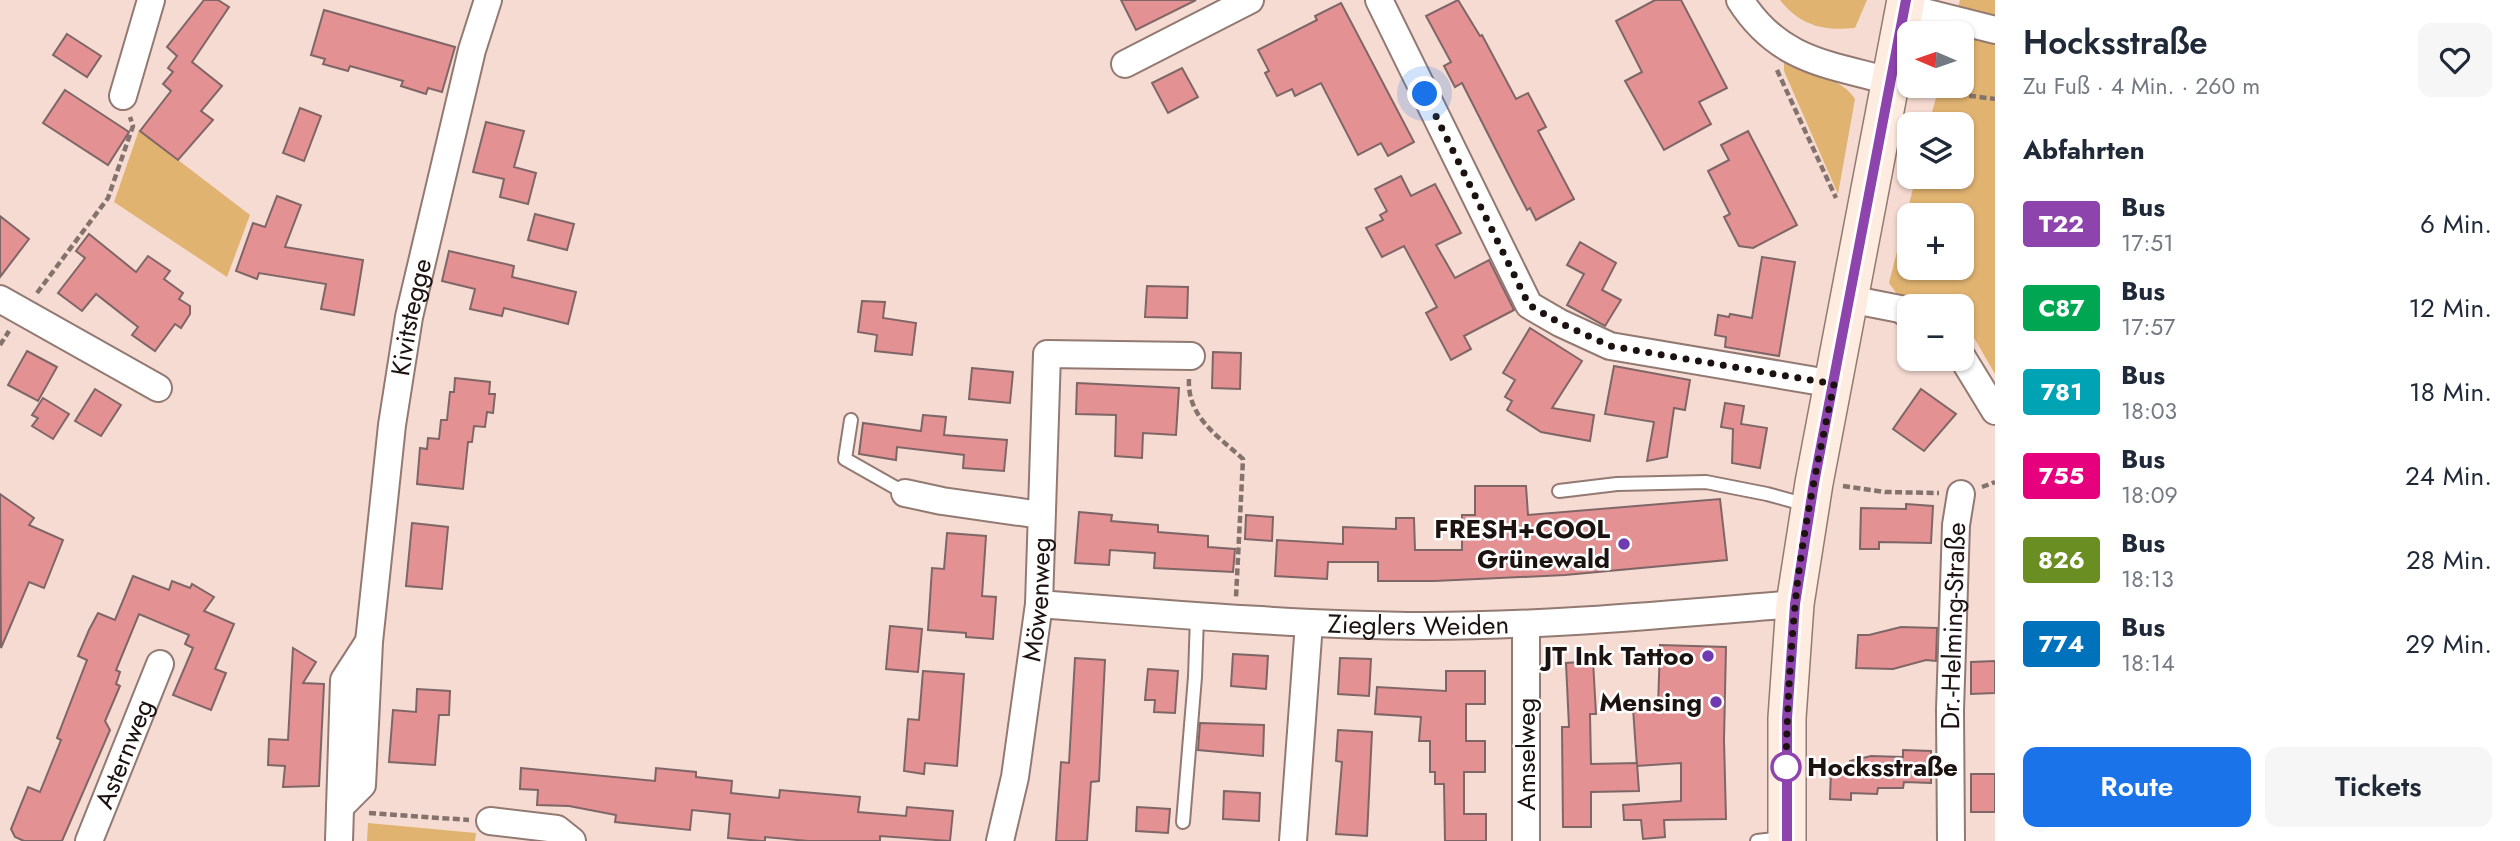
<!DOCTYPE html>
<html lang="de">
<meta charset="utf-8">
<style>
body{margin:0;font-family:Jost,sans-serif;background:#f6f6f7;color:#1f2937;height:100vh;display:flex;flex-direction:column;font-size:26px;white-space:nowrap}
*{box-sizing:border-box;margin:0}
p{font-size:23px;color:#747a83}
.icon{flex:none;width:38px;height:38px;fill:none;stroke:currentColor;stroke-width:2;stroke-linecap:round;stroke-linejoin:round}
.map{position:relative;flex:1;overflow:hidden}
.sheet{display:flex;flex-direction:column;background:#fff;width:525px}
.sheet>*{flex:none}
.badge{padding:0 14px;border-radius:5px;font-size:24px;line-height:46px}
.needle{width:46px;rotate:272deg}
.fabs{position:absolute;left:1897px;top:21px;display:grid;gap:14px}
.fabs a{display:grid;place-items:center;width:77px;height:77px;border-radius:14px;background:#fff;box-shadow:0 2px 5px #0004;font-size:35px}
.you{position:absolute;width:35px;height:35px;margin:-18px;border:5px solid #fff;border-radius:50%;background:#1a73e8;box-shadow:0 0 0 10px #1a73e833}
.map>.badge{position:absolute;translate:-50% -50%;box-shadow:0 0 0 4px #fff}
h2{padding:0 28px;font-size:26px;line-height:63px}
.round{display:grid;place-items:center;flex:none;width:74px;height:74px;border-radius:14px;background:#f6f6f7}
.headline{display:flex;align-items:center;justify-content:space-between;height:119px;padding:0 28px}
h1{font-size:33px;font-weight:600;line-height:52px}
.action{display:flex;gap:14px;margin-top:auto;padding:14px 28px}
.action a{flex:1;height:80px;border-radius:14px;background:#1a73e8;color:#fff;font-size:28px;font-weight:600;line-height:80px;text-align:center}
.action a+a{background:#f6f6f7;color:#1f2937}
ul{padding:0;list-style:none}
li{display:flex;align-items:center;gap:21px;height:84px;padding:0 28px}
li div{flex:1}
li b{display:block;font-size:26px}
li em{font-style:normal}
li .badge{min-width:77px;font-weight:700;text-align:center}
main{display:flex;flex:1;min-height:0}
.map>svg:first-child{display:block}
.green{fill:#e1b371;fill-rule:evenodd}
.building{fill:#e49194;stroke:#7f6666;stroke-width:2}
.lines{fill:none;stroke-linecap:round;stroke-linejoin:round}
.service-casing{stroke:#927972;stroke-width:16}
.minor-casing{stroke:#927972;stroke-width:30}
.secondary-casing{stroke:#927972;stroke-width:40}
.path{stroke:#84726d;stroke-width:4.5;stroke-dasharray:7 3.5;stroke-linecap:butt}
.service{stroke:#fff;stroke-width:12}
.minor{stroke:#fff;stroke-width:26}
.secondary{stroke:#fdecdf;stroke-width:37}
.line-casing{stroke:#fff;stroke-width:16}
.line{stroke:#8e44ad;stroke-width:10}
.walk{stroke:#1c1210;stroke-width:7;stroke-dasharray:0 12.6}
.poi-dot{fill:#703ab0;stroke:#fff;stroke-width:2.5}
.stop-dot{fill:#fff;stroke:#8e44ad;stroke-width:3.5}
.labels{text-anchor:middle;stroke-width:5;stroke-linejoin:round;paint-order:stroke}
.street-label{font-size:26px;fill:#1c1210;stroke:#fff}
.poi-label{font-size:26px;font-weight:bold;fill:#1c1210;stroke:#fff;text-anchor:end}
.stop-label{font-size:26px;font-weight:bold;fill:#1c1210;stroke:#fff;text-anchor:start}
</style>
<main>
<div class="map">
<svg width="1995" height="841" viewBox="0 0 1995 841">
<rect width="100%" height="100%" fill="#f6dbd3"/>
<g class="green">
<path d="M1780 0H1867L1855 28C1823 31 1801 26 1780 0Z"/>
<path d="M1960 0H1995V374L1962 317V306H1950L1943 301 1897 294 1889 283 1916 177H1962V124H1929L1939 86H1962V33H1952ZM1909 215H1962V268H1909Z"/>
<path d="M1784 63C1808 73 1841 77 1855 99L1838 194 1784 71Z"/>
<polygon points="139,130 250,215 227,277 114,202"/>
<polygon points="368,823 476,833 475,841 367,841"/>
</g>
<g class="building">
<polygon points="204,0 218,0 229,7 192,62 222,86 201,111 213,120 178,160 140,131 171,91 163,84 173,72 168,68 177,56 167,47"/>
<polygon points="1121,0 1196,0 1136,30"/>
<polygon points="1458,0 1480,36 1482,35 1516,99 1528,93 1546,127 1538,131 1574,199 1536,220 1530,208 1527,210 1514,185 1462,83 1455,87 1444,66 1451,62 1426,16"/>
<polygon points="1655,0 1681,0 1727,88 1699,102 1711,124 1664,150 1625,81 1642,72 1616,21"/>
<polygon points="1341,3 1414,142 1388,156 1381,143 1358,155 1321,83 1295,96 1292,89 1277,96 1265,73 1269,71 1258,50 1317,20 1315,16"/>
<polygon points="324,10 455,47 442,92 428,88 426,94 401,86 403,81 350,66 348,71 323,64 325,59 311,55"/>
<polygon points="67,34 101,56 87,77 53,55"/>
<polygon points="1182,68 1198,97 1168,113 1152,83"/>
<polygon points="65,90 129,132 108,165 43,123"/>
<polygon points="300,108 321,116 304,161 283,153"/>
<polygon points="486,122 524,131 514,167 536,173 528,204 500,197 504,179 473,172"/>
<polygon points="1748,131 1797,225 1753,248 1739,246 1724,217 1730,214 1708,171 1729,160 1721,145"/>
<polygon points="1401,176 1411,196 1435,184 1461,233 1436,245 1455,278 1489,260 1514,310 1464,336 1471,349 1451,360 1426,313 1437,307 1404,246 1382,257 1366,228 1383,220 1380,215 1387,211 1375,189"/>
<polygon points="277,196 301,205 285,247 363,260 354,315 321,309 326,284 259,273 257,279 236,271 253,223 265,227"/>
<polygon points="535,214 574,224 567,250 528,240"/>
<polygon points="0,216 29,239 0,277"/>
<polygon points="89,234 136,272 148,256 170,271 164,279 183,293 179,299 190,306 190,314 181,328 175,324 155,351 132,335 138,327 96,294 82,311 58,293 85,258 76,251"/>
<polygon points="1580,242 1616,263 1602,290 1621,300 1605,326 1567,305 1584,274 1567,265"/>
<polygon points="449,251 514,266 512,277 576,292 568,324 504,308 502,316 470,309 475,289 442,281"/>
<polygon points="1762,257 1795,262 1779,356 1725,347 1726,337 1715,335 1718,315 1729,317 1730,314 1752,318"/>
<polygon points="1147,286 1188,287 1187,318 1145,317"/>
<polygon points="862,301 885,302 883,318 916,323 912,355 875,351 877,335 858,332"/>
<polygon points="1530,328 1582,361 1552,408 1594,415 1590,441 1541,432 1507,410 1512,401 1505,397 1515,380 1503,373"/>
<polygon points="27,351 57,367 38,401 8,385"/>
<polygon points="1213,352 1241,353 1240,389 1212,388"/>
<polygon points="1614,366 1690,380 1685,410 1674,408 1667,457 1647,461 1654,422 1605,414"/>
<polygon points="972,368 1013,372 1010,403 969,399"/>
<polygon points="455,378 490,382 489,394 495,394 493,413 487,412 485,427 474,426 472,442 468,442 463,489 417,484 420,448 427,449 428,438 439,439 441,420 447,420 450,392 454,392"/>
<polygon points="1077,383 1179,388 1176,435 1143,433 1142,458 1115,456 1116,415 1076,414"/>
<polygon points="95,389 121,405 101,436 75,421"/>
<polygon points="1921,389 1956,414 1924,451 1893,429"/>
<polygon points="43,398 69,414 53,439 32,426 38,418 32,415"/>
<polygon points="1725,403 1744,406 1741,424 1767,428 1760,468 1732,463 1733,429 1721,427"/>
<polygon points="923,415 946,417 944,435 1007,440 1004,471 963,468 964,455 897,447 896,460 859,454 863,423 921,431"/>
<polygon points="1475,486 1526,486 1528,515 1720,499 1727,560 1565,575 1434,581 1378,581 1378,562 1328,562 1327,579 1275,576 1277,540 1343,544 1343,527 1396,529 1396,518 1414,518 1415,550 1462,550 1462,515 1475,515"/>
<polygon points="0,494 34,518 29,525 63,540 44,588 29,582 1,648"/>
<polygon points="1906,504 1933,506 1931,543 1879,542 1879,549 1860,549 1861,508 1906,509"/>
<polygon points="1079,512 1112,515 1111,521 1158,525 1158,532 1208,536 1208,547 1235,549 1233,572 1154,568 1155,553 1110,550 1109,565 1075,563"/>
<polygon points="1246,515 1273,517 1272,541 1245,539"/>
<polygon points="412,523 448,527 442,589 406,586"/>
<polygon points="947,533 986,536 982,596 996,597 993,639 966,637 966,633 928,630 932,568 944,569"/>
<polygon points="133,576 169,590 172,581 190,588 192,584 214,597 204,611 234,624 215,669 226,673 211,710 173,695 193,648 185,644 189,635 139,614 116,670 120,672 116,684 120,686 105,721 110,730 62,841 24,841 15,837 11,829 28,787 40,792 61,740 57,738 87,660 78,656 89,630 98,613 115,620"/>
<polygon points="890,626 922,629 918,672 886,669"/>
<polygon points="1901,627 1937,628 1936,661 1926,660 1893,669 1856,668 1858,635 1869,635"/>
<polygon points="1660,645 1726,647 1724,740 1726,819 1664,820 1665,837 1643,839 1641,820 1624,820 1623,805 1681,801 1681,763 1637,766 1633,708 1658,708"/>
<polygon points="293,648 316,662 303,683 324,684 319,786 283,787 285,766 268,765 269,739 288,740"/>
<polygon points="1233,654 1268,656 1266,689 1231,686"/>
<polygon points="1075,658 1105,660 1099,781 1091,782 1087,841 1056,841 1061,762 1069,763"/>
<polygon points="1340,658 1371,659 1369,696 1338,694"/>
<polygon points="1593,661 1596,714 1590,714 1591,764 1637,763 1639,791 1591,792 1591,827 1563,827 1562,727 1569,727 1566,663"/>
<polygon points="1995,661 1995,693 1971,694 1971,662"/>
<polygon points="1148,669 1178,671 1175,713 1154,712 1155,700 1145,700"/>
<polygon points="923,671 964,674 957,766 925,763 924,774 904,771 908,719 919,720"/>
<polygon points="1446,671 1485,671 1485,704 1466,704 1466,741 1485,741 1485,772 1464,772 1464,814 1486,814 1486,841 1445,841 1444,784 1435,784 1435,772 1430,772 1430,741 1419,741 1421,717 1375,714 1377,687 1446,691"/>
<polygon points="417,689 450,691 449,715 439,715 435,765 389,762 393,710 416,712"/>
<polygon points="1200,723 1264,725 1263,756 1198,750"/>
<polygon points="1338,730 1372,732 1367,836 1336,834 1342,762 1336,761"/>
<polygon points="1903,750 1931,751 1931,783 1904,782 1903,788 1878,788 1877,794 1851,793 1851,800 1830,799 1831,770 1850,770 1850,761 1871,756 1903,757"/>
<polygon points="521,768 655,781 656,768 696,772 696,777 732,781 731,793 779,798 780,790 860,797 858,812 906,816 907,807 953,811 950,841 880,836 880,841 808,841 765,837 765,841 761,841 728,838 730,814 692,810 690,830 615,822 616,815 569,806 537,805 538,790 520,789"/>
<rect x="1971" y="774" width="24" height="38"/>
<polygon points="1224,791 1260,793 1259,821 1223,819"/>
<polygon points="1137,807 1170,809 1168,833 1136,831"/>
</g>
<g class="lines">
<g class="service-casing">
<g id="service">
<polyline points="851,420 845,459 905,493"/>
<polyline points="1559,491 1617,484 1706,482 1767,494 1807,505"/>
<polyline points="1183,822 1195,677 1197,616"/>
<polyline points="1757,841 1783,838"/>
</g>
</g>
<g class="minor-casing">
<g id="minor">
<polyline points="1379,0 1529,305 1560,323 1610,346 1834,384"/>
<path d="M1740 0C1778 60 1826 64 1890 81"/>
<polyline points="1904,7 1995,30"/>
<polyline points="1125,64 1250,0"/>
<polyline points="123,96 151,0"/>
<polyline points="0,299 158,388"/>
<polyline points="1849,299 1900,309 1909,315"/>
<polyline points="1962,357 1995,411"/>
<polyline points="905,493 942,501 1041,515"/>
<path id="s1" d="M1039 604C1168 614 1296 625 1425 626 1549 626 1672 614 1795 604"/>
<path id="s2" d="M340 807 362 785 369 642 392 425 409 317 472 50 488 0"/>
<polyline points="490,821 557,829 572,841"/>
<path id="s3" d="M89 841 160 664"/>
<polyline points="339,841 344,680 368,643"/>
<path id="s4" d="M1000 841 1015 777 1039 604 1047 354 1191 356"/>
<polyline points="1293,841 1309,623"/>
<polyline points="1526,841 1526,625"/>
<path id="s5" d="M1951 841 1950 710 1956 525 1961 494"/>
</g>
</g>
<g class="secondary-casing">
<polyline id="secondary" points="1787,841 1787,718 1795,604 1814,483 1906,0"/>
</g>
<g class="path">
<polyline points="1777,70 1836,198"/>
<polyline points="1917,89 1995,99"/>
<polyline points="37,293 108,198 133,126 130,117"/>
<polyline points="0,345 9,331"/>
<path d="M1189 379C1187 417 1217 435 1243 459L1236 597"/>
<polyline points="1843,486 1885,492 1939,493"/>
<polyline points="1982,487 1995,482"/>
<polyline points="369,813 469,820"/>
</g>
<use href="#service" class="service"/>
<use href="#minor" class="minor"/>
<use href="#secondary" class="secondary"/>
</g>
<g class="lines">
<g class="line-casing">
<polyline id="line" points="1787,841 1787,718 1795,604 1814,483 1906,0"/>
</g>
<use href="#line" class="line"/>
<path class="walk" d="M1425 94 1529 305 1560 323 1610 346 1834 384C1819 457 1802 532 1795 606 1790 660 1787 713 1786 767"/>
</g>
<g class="poi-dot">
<circle cx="1624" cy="544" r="7"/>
<circle cx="1708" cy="656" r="7"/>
<circle cx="1716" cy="702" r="7"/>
</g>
<circle class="stop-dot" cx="1786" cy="767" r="14"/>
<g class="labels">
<g class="street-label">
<text dy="9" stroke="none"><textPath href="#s2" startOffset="502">Kivitstegge</textPath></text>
<text dy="9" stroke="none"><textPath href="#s4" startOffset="245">Möwenweg</textPath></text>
<text dy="9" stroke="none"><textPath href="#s1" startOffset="380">Zieglers Weiden</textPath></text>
<text dy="9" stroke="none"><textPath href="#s5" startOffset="215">Dr.-Helming-Straße</textPath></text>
<text dy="9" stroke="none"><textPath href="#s3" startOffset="94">Asternweg</textPath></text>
<text transform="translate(1526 754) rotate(-90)" y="9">Amselweg</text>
</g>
<g class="poi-label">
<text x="1610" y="538">FRESH+COOL<tspan x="1610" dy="30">Grünewald</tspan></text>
<text x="1694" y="665">JT Ink Tattoo</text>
<text x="1702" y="711">Mensing</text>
</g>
<g class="stop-label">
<text x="1807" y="776">Hocksstraße</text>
</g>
</g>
</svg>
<div class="fabs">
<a><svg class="needle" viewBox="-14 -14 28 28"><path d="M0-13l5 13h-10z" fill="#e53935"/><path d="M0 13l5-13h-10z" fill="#747a83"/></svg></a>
<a><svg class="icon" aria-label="layers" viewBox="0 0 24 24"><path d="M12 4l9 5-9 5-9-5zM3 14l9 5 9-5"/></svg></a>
<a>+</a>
<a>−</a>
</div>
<div class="you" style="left:1425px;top:94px"></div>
</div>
<section class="sheet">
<div class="headline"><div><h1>Hocksstraße</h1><p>Zu Fuß · 4 Min. · 260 m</p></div><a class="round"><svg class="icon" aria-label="heart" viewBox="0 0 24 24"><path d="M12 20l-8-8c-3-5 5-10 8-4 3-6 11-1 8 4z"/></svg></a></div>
<h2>Abfahrten</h2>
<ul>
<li><span class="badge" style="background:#8e44ad;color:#fff">T22</span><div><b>Bus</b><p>17:51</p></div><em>6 Min.</em></li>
<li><span class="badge" style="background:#00a651;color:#fff">C87</span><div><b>Bus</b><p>17:57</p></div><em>12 Min.</em></li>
<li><span class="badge" style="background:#00a3b4;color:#fff">781</span><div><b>Bus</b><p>18:03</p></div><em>18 Min.</em></li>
<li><span class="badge" style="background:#e6007e;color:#fff">755</span><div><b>Bus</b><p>18:09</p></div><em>24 Min.</em></li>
<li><span class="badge" style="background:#6b8e23;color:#fff">826</span><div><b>Bus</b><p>18:13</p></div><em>28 Min.</em></li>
<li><span class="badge" style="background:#0072bc;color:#fff">774</span><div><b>Bus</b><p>18:14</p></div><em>29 Min.</em></li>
</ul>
<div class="action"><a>Route</a><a>Tickets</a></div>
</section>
</main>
